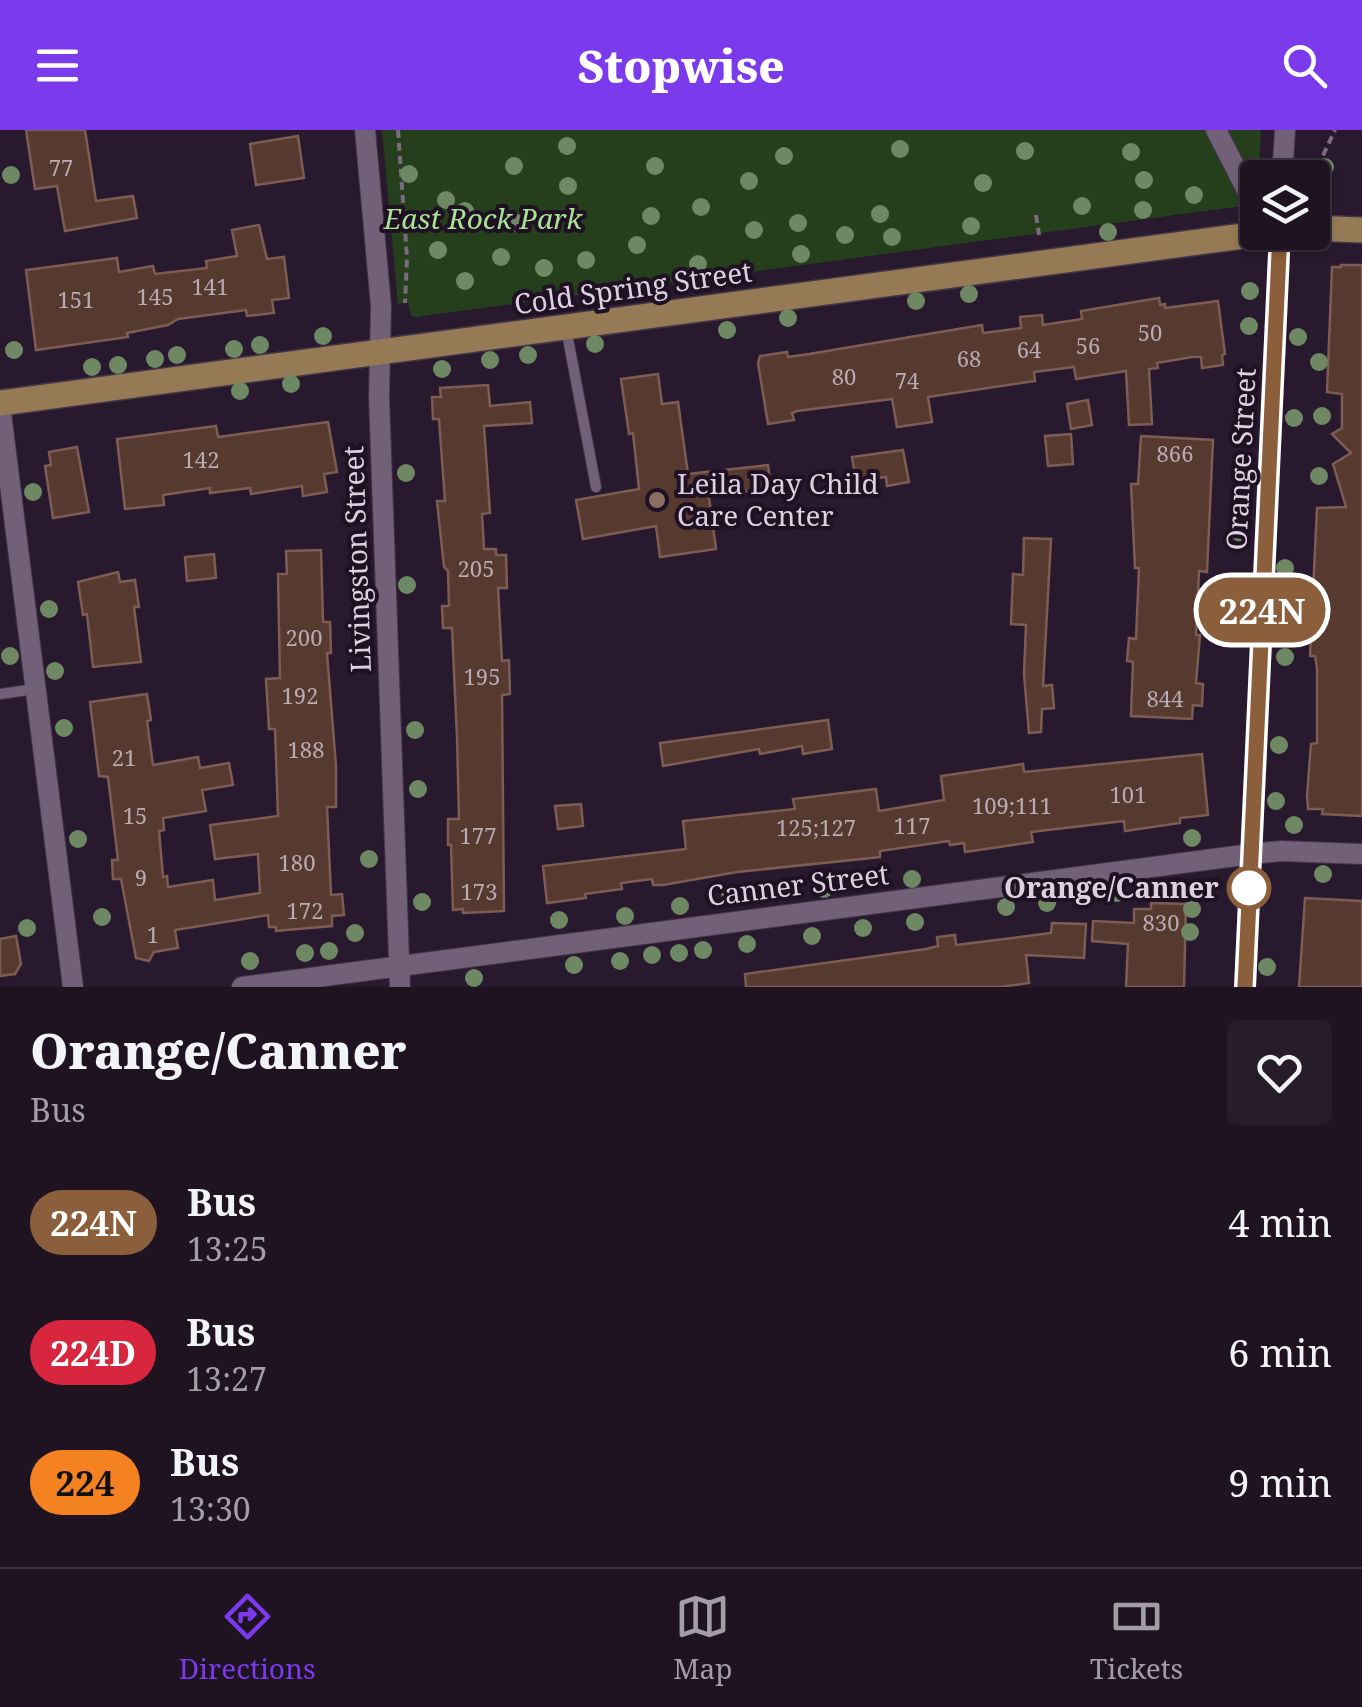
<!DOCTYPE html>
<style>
body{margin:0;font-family:"Noto Serif",serif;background:#271c2a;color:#f1f3f6;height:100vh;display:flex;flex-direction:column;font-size:38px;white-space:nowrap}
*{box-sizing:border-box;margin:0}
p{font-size:32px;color:#a19ea5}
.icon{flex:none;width:55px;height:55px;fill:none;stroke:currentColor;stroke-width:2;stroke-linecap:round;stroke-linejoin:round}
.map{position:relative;height:857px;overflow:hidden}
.details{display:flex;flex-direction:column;background:#1f1322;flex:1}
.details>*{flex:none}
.badge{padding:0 20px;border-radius:32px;font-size:35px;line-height:65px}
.buttons{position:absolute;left:1240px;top:30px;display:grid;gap:20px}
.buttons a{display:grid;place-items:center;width:90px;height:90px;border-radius:10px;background:#1f1322;box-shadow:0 2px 8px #0004,0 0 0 2px #3c3240;font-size:50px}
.map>.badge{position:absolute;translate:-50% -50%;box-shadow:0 0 0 5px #fff}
.round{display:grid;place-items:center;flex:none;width:105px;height:105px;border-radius:10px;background:#271c2a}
.headline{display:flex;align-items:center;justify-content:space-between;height:170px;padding:0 30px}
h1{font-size:48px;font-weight:800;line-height:75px}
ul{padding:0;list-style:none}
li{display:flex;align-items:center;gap:30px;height:130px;padding:0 30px}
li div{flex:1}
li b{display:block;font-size:38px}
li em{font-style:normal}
li .badge{min-width:110px;font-weight:700;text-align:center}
header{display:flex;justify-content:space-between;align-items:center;height:130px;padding:0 30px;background:#7c3aed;color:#fff;font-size:45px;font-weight:800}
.tab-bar{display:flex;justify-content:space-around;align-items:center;height:140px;border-top:2px solid #3c3240;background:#1f1322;font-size:28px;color:#a19ea5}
.tab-bar a{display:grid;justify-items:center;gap:5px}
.tab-bar .current{color:#7c3aed}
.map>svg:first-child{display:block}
.green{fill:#253f1c}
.building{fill:#56392f;stroke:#7d5d53;stroke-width:2.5}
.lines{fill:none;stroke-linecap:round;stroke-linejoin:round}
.lane-casing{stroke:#423546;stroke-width:12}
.street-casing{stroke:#423546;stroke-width:22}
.secondary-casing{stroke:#423546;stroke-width:28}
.path{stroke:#7a6c7e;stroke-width:4;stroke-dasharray:8 5;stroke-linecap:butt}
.lane{stroke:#726079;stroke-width:10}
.street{stroke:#726079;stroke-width:20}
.secondary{stroke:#967a55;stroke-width:25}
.tree{fill:#6e8864}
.line-casing{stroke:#fff;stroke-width:22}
.line{stroke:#8b5e3c;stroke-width:15}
.education-dot{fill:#8d6e63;stroke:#1f1024;stroke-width:4}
.stop-dot{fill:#fff;stroke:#8b5e3c;stroke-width:5}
.labels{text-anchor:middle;stroke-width:8;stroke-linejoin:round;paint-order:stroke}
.number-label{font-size:22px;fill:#baabb3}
.park-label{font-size:28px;font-style:italic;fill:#a7e391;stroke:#1f1024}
.street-label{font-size:28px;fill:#dcd1df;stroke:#1f1024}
.poi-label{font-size:28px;fill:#dcd1df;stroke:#1f1024;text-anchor:start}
.stop-label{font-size:28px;font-weight:bold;fill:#dcd1df;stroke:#1f1024;text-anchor:end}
</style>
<header><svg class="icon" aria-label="menu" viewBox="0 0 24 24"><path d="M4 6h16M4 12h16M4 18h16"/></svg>Stopwise<svg class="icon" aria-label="search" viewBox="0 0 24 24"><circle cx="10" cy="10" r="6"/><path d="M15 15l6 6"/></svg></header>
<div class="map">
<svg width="1362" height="857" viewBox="0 0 1362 857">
<rect width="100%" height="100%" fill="#29192e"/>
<polygon class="green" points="382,0 1261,0 1257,74 416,187 411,186 408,173 398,174"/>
<g class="building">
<polygon points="26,0 85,0 96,71 133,66 137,88 65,101 57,56 35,59"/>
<polygon points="298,6 304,48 256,55 250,14"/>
<polygon points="259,95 267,129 284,127 289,168 272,170 274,183 247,186 246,180 178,189 168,195 127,203 128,207 36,220 26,140 117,128 119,142 153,136 155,144 207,138 206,131 237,126 232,100"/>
<polygon points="1341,135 1362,135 1362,686 1322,684 1323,679 1308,679 1307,666 1311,614 1317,613 1317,538 1315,526 1310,526 1317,378 1346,377 1333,334 1351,323 1332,304 1342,298 1342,264 1327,262 1332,137 1341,137"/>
<polygon points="1159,168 1160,175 1165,174 1165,178 1218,171 1225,224 1222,225 1223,235 1202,238 1201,227 1192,227 1157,233 1158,238 1149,239 1152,294 1129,295 1126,241 1076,249 1074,237 1034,242 1035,251 928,267 932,292 897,297 892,269 797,281 792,283 794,290 768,294 758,233 760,226 787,222 788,227 809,224 982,195 983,203 1021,198 1020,187 1042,185 1043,195 1082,189 1081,181"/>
<polygon points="658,244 662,274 678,272 688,344 768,335 771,358 709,367 716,419 660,427 656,396 583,409 576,370 639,359 633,303 629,304 621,249"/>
<polygon points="488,255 490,276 530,272 532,293 484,296 490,383 482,384 484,419 496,419 496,425 506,425 507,458 498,458 502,531 509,530 510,564 502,565 504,781 463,783 463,779 453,780 451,715 448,715 448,689 459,689 457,607 452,498 443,498 442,476 449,476 448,441 444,437 437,371 445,371 439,289 433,289 432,267 441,267 440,258"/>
<polygon points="1088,270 1092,295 1071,299 1067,274"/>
<polygon points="328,292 337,342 324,344 327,362 303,366 302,356 251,364 250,358 210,363 210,358 163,365 164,375 125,379 117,309 216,296 218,307"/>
<polygon points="1071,304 1073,334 1048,336 1045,306"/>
<polygon points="1141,306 1213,310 1207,442 1199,441 1196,505 1200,505 1196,553 1203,554 1202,576 1193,575 1192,589 1131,586 1133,532 1127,531 1129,508 1136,509 1139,438 1135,438 1131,354 1138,354"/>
<polygon points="77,317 89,382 53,388 45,336 51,335 49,322"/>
<polygon points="903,320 909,352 887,356 886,347 856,351 852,327"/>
<polygon points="1024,408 1051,409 1043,556 1052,555 1054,578 1042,579 1041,602 1029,603 1024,544 1026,495 1011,494 1013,444 1023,445"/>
<polygon points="321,420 323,492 330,492 331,523 327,523 336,636 336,677 327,677 331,765 342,764 344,785 332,786 332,796 276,801 276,797 269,797 268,785 175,800 178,818 154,822 149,831 136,828 121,749 113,749 112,730 118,730 108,647 99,646 90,572 147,564 151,590 147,591 153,635 198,627 200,638 229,633 233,655 202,660 206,681 163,688 164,700 159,701 163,747 167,746 168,757 213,750 215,770 260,763 258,724 215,729 210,695 278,686 275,599 269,599 266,549 280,548 278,444 287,444 286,421"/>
<polygon points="214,424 216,448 187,451 185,427"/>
<polygon points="118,442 120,452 135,450 139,477 134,477 141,532 93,537 87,484 83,485 78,452"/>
<polygon points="828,590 832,619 803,624 802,616 760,624 759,619 663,636 660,613"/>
<polygon points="1202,624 1208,685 1180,688 1180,693 1125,701 1124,691 1031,702 1033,712 965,722 964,713 950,715 949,711 880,721 880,727 737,742 663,755 653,755 652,749 621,753 622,759 585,764 586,768 547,773 543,736 686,719 683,691 795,679 793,669 876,659 879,681 944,670 941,646 1023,634 1024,642"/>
<polygon points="581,674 583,696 558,699 555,676"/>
<polygon points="1305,768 1362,771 1362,857 1299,857"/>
<polygon points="1151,773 1186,774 1184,857 1126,857 1128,814 1092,811 1093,791 1134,793 1134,779 1151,779"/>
<polygon points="1052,793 1086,794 1084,828 1026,825 1029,853 1000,857 746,857 745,844 926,819 938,816 937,807 955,805 956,815 1051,803"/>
<polygon points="16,806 21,834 15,844 0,846 0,809"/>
</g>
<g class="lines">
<g class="lane-casing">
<g id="lane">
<polyline points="566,198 596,357"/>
<polyline points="0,564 35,559"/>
</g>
</g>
<g class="street-casing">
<g id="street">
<polyline points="365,0 381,176 379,267 400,857"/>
<polyline points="1216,0 1256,78"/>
<polyline points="1282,48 1285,0"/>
<polyline points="0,275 73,857"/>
<polyline points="242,857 1251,724 1281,721 1362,724"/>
<polyline points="1245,857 1280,102"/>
</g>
</g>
<g class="secondary-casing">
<g id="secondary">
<polyline points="1312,98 1362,100"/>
<polyline points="0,273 1273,102"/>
</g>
</g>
<g class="path">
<polyline points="398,0 407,128 405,173"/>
<polyline points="1312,49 1335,0"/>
<polyline points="1036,85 1039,105"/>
</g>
<use href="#lane" class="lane"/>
<use href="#street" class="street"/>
<use href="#secondary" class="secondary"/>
</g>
<g class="tree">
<circle cx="567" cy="16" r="9"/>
<circle cx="900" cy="19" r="9"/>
<circle cx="1025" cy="21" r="9"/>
<circle cx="1131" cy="22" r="9"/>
<circle cx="784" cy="26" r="9"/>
<circle cx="514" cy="36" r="9"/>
<circle cx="655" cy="36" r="9"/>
<circle cx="1325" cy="37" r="9"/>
<circle cx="409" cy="44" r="9"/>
<circle cx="11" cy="45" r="9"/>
<circle cx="1144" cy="50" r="9"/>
<circle cx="749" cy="51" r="9"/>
<circle cx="983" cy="53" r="9"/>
<circle cx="568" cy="56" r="9"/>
<circle cx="1194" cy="65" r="9"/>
<circle cx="446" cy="70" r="9"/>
<circle cx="1082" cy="76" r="9"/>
<circle cx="701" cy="77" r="9"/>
<circle cx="1143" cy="80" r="9"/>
<circle cx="465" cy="81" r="9"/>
<circle cx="880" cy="84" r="9"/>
<circle cx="651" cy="86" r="9"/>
<circle cx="517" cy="93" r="9"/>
<circle cx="798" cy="93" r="9"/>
<circle cx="971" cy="96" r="9"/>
<circle cx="754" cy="100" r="9"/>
<circle cx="1108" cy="102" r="9"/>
<circle cx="845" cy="105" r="9"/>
<circle cx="892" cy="107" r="9"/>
<circle cx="637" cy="115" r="9"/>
<circle cx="438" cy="120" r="9"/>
<circle cx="801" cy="124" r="9"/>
<circle cx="501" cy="127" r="9"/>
<circle cx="586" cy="130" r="9"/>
<circle cx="698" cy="134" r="9"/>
<circle cx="544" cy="138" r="9"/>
<circle cx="465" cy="151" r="9"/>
<circle cx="1250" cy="161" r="9"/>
<circle cx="969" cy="164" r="9"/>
<circle cx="916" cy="171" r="9"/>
<circle cx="788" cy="188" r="9"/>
<circle cx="1249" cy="196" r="9"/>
<circle cx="727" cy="200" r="9"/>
<circle cx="323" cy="206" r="9"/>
<circle cx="1298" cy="207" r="9"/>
<circle cx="595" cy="214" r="9"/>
<circle cx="260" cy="215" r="9"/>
<circle cx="234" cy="219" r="9"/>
<circle cx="14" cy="220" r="9"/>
<circle cx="177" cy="225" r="9"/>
<circle cx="528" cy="225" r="9"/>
<circle cx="155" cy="229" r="9"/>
<circle cx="490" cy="230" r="9"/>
<circle cx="1319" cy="232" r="9"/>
<circle cx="118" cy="235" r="9"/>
<circle cx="92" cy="237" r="9"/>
<circle cx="442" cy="239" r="9"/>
<circle cx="291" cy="254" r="9"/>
<circle cx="240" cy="261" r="9"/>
<circle cx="1322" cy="286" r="9"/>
<circle cx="1294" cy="288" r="9"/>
<circle cx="1244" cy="298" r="9"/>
<circle cx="406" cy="343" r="9"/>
<circle cx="1319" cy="346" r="9"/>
<circle cx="33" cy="362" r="9"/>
<circle cx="1243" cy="364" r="9"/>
<circle cx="1240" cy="403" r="9"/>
<circle cx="1285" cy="438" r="9"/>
<circle cx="407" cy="455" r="9"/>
<circle cx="1237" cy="459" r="9"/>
<circle cx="1237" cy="478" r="9"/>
<circle cx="49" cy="479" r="9"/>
<circle cx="1235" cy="505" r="9"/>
<circle cx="10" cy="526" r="9"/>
<circle cx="1285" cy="527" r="9"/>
<circle cx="55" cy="541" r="9"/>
<circle cx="64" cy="598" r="9"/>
<circle cx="415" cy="600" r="9"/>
<circle cx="1279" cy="615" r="9"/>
<circle cx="418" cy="659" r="9"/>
<circle cx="1276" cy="671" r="9"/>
<circle cx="1294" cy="695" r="9"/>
<circle cx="1192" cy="708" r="9"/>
<circle cx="78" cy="709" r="9"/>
<circle cx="369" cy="729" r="9"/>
<circle cx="1323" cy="744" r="9"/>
<circle cx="912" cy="749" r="9"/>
<circle cx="824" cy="759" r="9"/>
<circle cx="1117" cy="763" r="9"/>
<circle cx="755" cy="765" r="9"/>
<circle cx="730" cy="767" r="9"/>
<circle cx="422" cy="772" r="9"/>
<circle cx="1047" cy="773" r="9"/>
<circle cx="680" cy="776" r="9"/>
<circle cx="1006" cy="777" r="9"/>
<circle cx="1192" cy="779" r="9"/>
<circle cx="625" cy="786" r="9"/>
<circle cx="102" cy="787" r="9"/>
<circle cx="559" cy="790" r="9"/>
<circle cx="915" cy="792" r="9"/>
<circle cx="27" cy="798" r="9"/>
<circle cx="863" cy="798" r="9"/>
<circle cx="1190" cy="802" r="9"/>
<circle cx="355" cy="803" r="9"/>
<circle cx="812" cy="806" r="9"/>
<circle cx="747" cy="814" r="9"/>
<circle cx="703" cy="820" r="9"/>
<circle cx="329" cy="821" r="9"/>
<circle cx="305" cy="823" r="9"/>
<circle cx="679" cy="823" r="9"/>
<circle cx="652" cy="825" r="9"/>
<circle cx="250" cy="831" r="9"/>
<circle cx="620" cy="831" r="9"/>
<circle cx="574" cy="835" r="9"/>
<circle cx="1267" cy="837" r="9"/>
<circle cx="474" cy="848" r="9"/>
</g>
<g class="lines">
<g class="line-casing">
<polyline id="line" points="1245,857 1280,102"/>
</g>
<use href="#line" class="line"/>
</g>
<circle class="education-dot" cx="657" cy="370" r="10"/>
<circle class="stop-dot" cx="1249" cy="758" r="20"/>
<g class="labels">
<g class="number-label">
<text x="61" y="46">77</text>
<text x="210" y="165">141</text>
<text x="155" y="175">145</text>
<text x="76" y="178">151</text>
<text x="1150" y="211">50</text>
<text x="1088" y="224">56</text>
<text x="1029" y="228">64</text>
<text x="969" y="237">68</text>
<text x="844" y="255">80</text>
<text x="907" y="259">74</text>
<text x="1175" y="332">866</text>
<text x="201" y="338">142</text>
<text x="476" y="447">205</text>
<text x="304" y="516">200</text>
<text x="482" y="555">195</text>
<text x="300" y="574">192</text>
<text x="1165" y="577">844</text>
<text x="306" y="628">188</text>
<text x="124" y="636">21</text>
<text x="1128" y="673">101</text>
<text x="1012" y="684">109;111</text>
<text x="135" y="694">15</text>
<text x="912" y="704">117</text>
<text x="816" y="706">125;127</text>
<text x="478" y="714">177</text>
<text x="297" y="741">180</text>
<text x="141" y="756">9</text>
<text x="479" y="770">173</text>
<text x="305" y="789">172</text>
<text x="1161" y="801">830</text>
<text x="153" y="813">1</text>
</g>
<g class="park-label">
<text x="483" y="99">East Rock Park</text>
</g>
<g class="street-label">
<text transform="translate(633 158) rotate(-8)" y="10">Cold Spring Street</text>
<text transform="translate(1241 329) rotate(-87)" y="10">Orange Street</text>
<text transform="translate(357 429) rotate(-92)" y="10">Livingston Street</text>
<text transform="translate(798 755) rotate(-7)" y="10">Canner Street</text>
</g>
<g class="poi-label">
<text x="677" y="364">Leila Day Child<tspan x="677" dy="32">Care Center</tspan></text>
</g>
<g class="stop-label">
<text x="1219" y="768">Orange/Canner</text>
</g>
</g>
</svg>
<div class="buttons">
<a><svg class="icon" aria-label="layers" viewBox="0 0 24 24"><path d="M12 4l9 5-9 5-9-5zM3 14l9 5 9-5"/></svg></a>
</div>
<b class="badge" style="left:1262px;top:480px;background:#8b5e3c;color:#fff">224N</b>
</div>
<section class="details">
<div class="headline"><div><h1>Orange/Canner</h1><p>Bus</p></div><a class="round"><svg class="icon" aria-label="heart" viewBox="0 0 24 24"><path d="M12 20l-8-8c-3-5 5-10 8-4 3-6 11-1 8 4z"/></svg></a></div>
<ul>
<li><span class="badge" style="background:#8b5e3c;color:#fff">224N</span><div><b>Bus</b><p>13:25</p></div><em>4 min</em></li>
<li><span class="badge" style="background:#d7263d;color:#fff">224D</span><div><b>Bus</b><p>13:27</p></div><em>6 min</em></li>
<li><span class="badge" style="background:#f58220;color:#111">224</span><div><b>Bus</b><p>13:30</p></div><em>9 min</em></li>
</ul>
</section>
<nav class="tab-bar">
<a class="current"><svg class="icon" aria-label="directions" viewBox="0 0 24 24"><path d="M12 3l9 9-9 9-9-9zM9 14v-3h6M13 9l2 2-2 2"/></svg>Directions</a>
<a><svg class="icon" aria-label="map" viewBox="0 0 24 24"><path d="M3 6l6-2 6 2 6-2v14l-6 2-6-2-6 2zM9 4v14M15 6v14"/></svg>Map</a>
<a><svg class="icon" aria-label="tickets" viewBox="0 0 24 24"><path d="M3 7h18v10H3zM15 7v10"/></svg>Tickets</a>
</nav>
